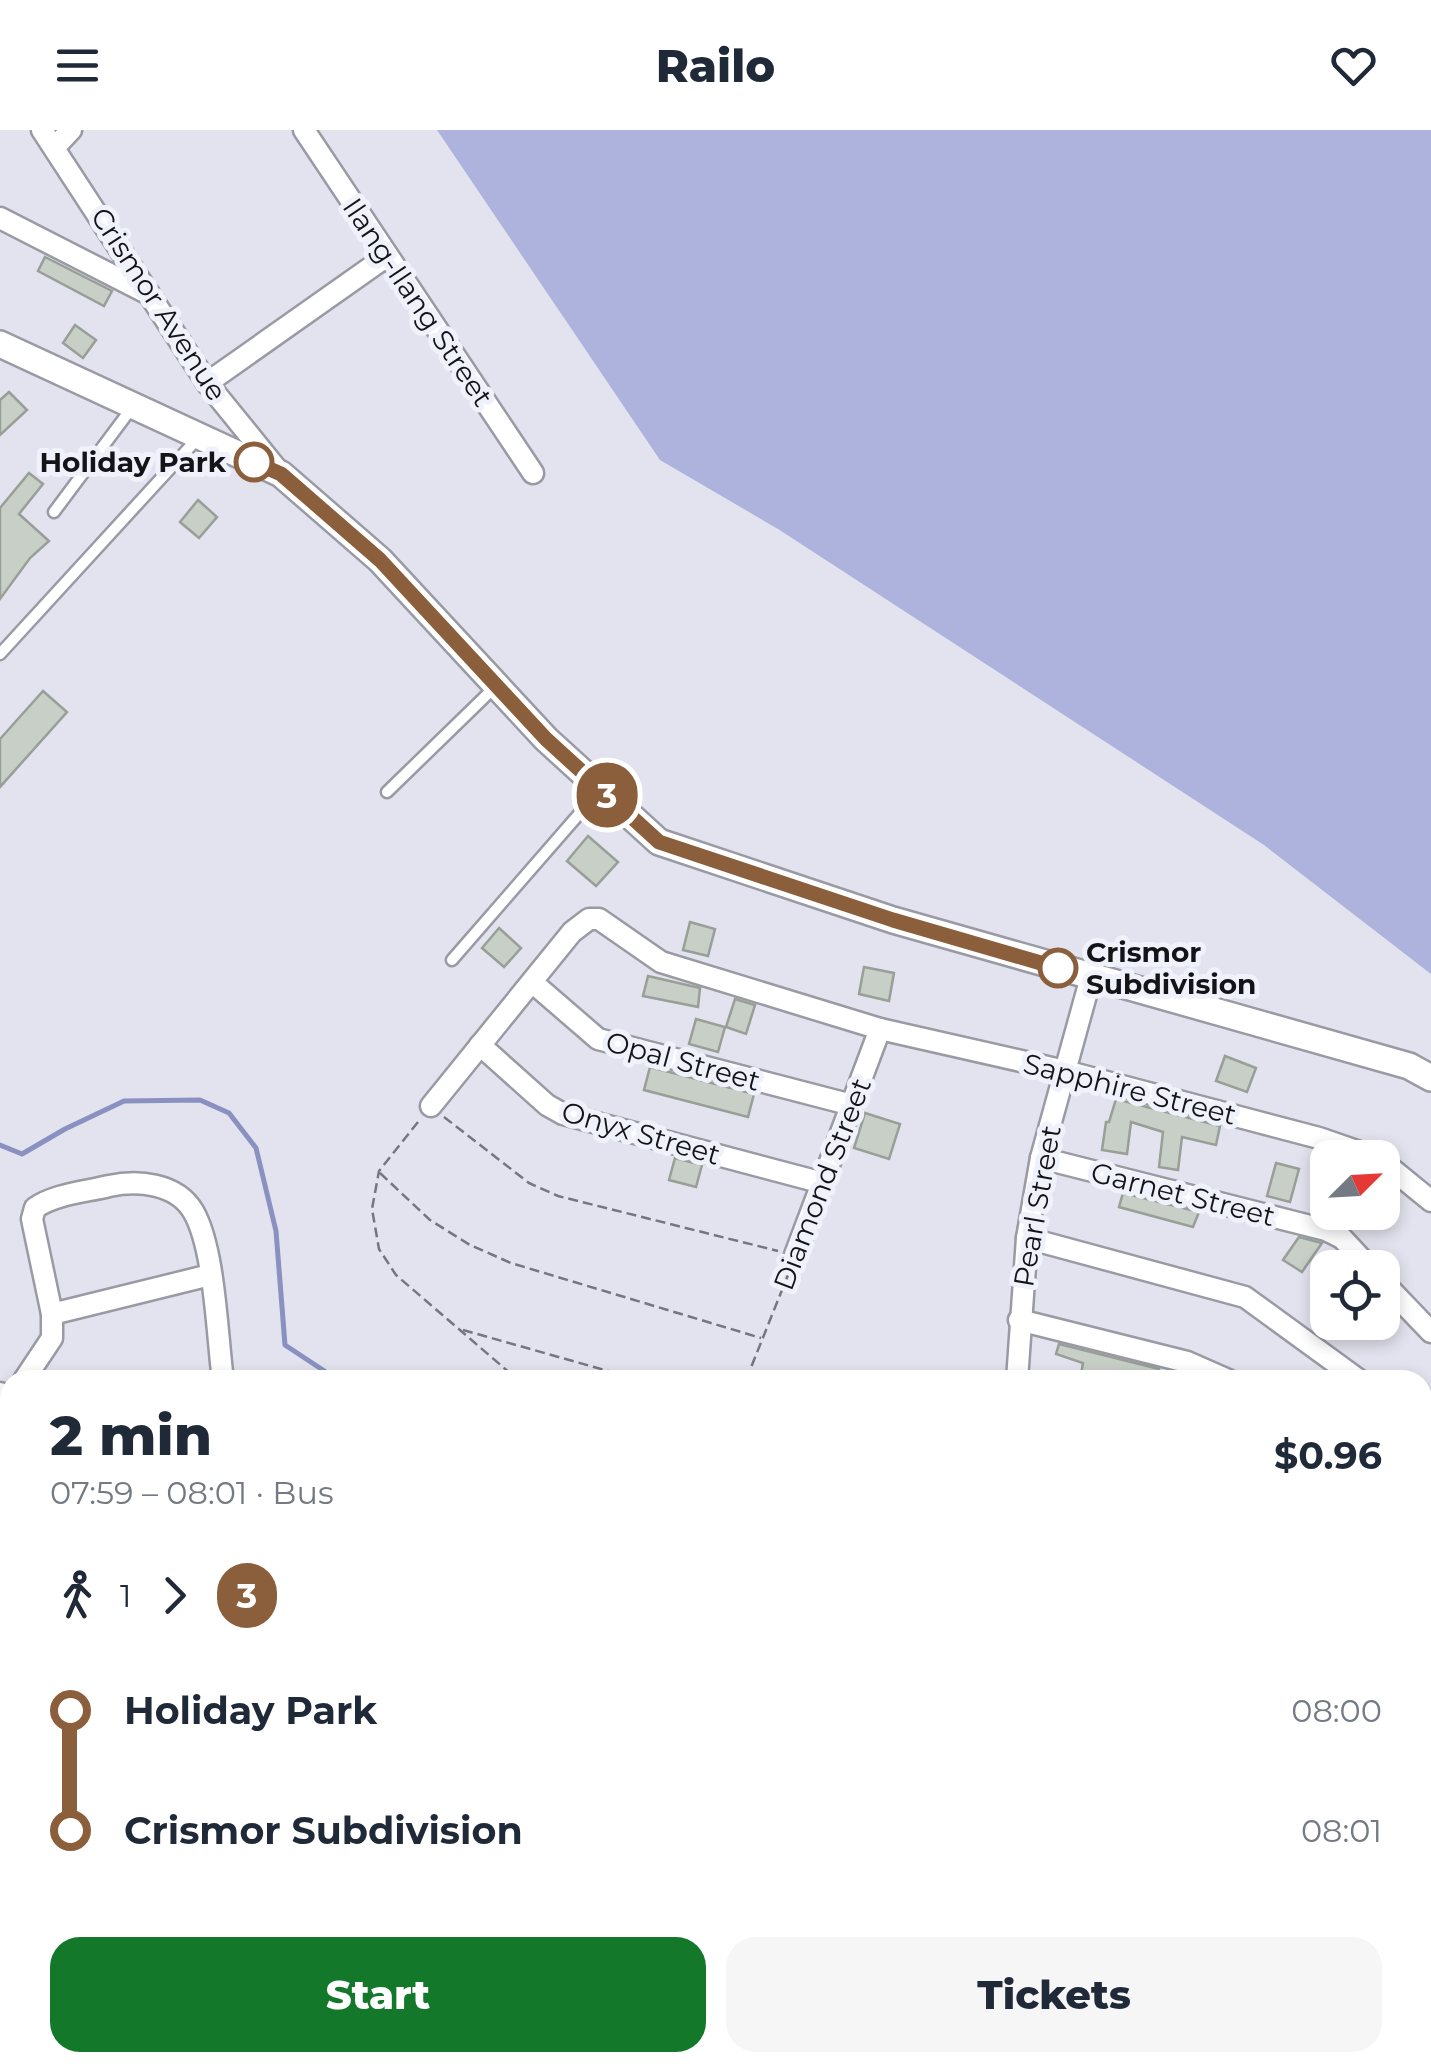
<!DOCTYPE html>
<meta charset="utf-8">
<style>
body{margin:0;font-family:Montserrat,sans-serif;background:#f6f6f7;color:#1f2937;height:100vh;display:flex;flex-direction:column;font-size:38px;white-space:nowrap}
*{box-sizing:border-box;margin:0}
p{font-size:32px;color:#747a83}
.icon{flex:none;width:55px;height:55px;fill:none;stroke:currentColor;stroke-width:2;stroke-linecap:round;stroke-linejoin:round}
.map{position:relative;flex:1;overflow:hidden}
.panel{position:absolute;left:0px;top:1240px;width:1432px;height:702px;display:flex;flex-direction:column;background:#fff;border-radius:30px 30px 0 0;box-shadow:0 5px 15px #0003}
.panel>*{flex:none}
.badge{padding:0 20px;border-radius:32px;font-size:35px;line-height:65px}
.needle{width:65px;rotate:66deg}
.fabs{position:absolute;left:1310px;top:1010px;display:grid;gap:20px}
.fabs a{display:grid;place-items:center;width:90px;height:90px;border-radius:20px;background:#fff;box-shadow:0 5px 15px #0003;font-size:50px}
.map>.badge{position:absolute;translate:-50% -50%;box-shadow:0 0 0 5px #fff}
.legs{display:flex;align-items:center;gap:15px;height:110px;padding:0 50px;font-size:32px}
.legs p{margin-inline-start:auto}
.overview{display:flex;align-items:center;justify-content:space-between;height:170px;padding:0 50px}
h1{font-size:55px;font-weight:800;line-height:75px}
.primary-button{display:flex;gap:20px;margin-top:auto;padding:20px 50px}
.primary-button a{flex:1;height:115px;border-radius:30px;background:#14782a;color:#fff;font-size:40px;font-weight:800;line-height:115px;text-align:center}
.primary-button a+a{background:#f6f6f7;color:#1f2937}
ul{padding:0 50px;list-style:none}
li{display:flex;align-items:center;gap:35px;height:120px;font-size:38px}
li i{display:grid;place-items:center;width:15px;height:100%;margin:0 12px;background:currentColor}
li i::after{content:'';width:25px;height:25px;margin:-12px;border:8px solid;border-radius:50%;background:#fff}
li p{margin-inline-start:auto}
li:first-child i{background:linear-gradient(#0000 50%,currentColor 0)}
li:last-child i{background:linear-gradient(currentColor 50%,#0000 0)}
header{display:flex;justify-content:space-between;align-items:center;height:130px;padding:0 50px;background:#fff;font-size:45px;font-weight:800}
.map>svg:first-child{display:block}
.green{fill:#adb3dc}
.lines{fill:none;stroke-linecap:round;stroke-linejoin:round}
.stream{stroke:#8a91c0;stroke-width:5}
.building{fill:#c7cfc7;stroke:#979f97;stroke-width:2.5}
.service-casing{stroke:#999aa4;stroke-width:15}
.minor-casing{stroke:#999aa4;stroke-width:25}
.tertiary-casing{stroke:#999aa4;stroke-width:30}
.path{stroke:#76767e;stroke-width:2.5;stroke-dasharray:10 5;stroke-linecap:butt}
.service{stroke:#fff;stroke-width:10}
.minor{stroke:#fff;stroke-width:20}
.tertiary{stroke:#fff;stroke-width:25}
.line-1-casing{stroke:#fff;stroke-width:22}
.line-1{stroke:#8b5e3c;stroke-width:15}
.stop-1-dot{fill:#fff;stroke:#8b5e3c;stroke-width:5}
.labels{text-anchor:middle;stroke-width:10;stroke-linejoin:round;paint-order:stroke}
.street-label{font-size:28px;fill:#141418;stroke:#eff1fb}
.stop-label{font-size:28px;font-weight:bold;fill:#141418;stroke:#eff1fb;text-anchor:end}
</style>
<header><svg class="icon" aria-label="menu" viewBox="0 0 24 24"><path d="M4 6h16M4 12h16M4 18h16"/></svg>Railo<svg class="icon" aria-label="heart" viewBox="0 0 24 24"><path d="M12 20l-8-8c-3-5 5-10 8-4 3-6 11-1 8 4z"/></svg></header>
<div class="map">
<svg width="1431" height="1942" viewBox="0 0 1431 1942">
<rect width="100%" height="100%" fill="#e2e3ee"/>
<polygon class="green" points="437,0 1431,0 1431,844 1264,715 778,399 660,330"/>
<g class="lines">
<g class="stream">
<polyline points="0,1015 22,1024 65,999 124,971 200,970 229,983 256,1018 276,1101 285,1215 338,1250"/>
<polyline points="915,1942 925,1932"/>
</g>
</g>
<g class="building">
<polygon points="45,127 112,161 104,176 38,141"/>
<polygon points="75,195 96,210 83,228 63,213"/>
<polygon points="9,262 27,280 0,305 0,270"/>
<polygon points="29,343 43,354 19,384 49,411 30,428 0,469 0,378"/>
<polygon points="198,370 217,387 199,408 180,392"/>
<polygon points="43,561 67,582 0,657 0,609"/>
<polygon points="588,706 618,732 596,756 567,731"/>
<polygon points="690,792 715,799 708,826 683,820"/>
<polygon points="499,798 521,818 504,837 482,818"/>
<polygon points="864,837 894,843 889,871 859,864"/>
<polygon points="648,846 700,858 698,877 643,866"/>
<polygon points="735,869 755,875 746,904 726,897"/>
<polygon points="696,889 725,897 718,922 689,914"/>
<polygon points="1225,926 1256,938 1247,962 1216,951"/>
<polygon points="650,937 754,964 748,987 644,960"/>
<polygon points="1116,969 1220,996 1216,1015 1182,1007 1178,1040 1159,1037 1163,1002 1131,992 1127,1024 1102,1020 1106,992 1109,992"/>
<polygon points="865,983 900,994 889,1029 854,1018"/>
<polygon points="675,1028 702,1035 696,1057 669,1050"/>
<polygon points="1276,1033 1299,1039 1290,1072 1267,1066"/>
<polygon points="1123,1063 1199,1082 1193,1097 1119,1077"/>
<polygon points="1299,1107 1322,1113 1302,1142 1283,1130"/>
<polygon points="1059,1214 1159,1239 1157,1250 1080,1250 1083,1233 1056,1224"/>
</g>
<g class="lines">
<g class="service-casing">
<g id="service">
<polyline points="54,382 131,279"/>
<polyline points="0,524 198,308"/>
<polyline points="387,662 497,555"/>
<polyline points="452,830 600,660"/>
</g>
</g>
<g class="minor-casing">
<g id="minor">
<polyline points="42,0 207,253 280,343"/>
<polyline points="304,0 533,343"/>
<polyline points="55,17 71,0"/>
<polyline points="0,88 149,164"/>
<polyline points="207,253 387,126"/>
<polyline points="532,852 598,909 852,975"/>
<polyline points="480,915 547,975 563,984 823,1053"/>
<polyline points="431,976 572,802 589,789 599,789 661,832 880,899 1065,941 1319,1008 1377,1028"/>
<polyline points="1041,1028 1326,1100 1342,1108 1370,1138"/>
<polyline points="1382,1031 1431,1071"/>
<polyline points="1027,1108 1245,1167 1359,1250"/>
<polyline points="795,1125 880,899"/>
<polyline points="1382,1151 1431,1202"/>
<polyline points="52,1184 210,1145"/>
<polyline points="1019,1190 1187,1232 1228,1250"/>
<path d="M24 1250 52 1208V1184L32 1089 35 1078C55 1064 85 1062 109 1056 138 1050 176 1053 193 1081 215 1118 217 1206 223 1250"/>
<polyline points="1017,1250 1027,1108 1041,1028 1091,847"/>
<polyline points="0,1263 10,1266"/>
<polyline points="1422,1285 1431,1276"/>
<polyline points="0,1389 10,1392"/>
<polyline points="1422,1453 1431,1443"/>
<polyline points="0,1495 10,1499"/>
<polyline points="0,1592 10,1596"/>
<polyline points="1422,1599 1431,1595"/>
<polyline points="0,1665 10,1668"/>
<polyline points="1422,1736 1431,1733"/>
<polyline points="0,1743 10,1746"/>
<polyline points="0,1852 10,1855"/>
<polyline points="1422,1867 1431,1865"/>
<polyline points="444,1932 453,1942"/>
<polyline points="534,1932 538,1942"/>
<polyline points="689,1932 694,1942"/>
<polyline points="1131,1932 1133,1942"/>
<polyline points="1261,1932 1264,1942"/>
<polyline points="1392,1932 1398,1942"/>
<polyline points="121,1942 124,1932"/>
<polyline points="477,1942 481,1932"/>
<polyline points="619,1942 638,1932"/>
</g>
</g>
<g class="tertiary-casing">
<polyline id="tertiary" points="0,214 281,344 380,430 546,609 659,712 893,790 1409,936 1431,948"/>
</g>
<g class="path">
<polyline points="444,987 529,1053 558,1066 778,1121"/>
<polyline points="418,992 379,1041 372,1079 379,1119 396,1145 518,1250"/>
<polyline points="380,1043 430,1090 470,1115 511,1133 761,1208"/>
<polyline points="463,1200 640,1250"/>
<polyline points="746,1250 788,1145"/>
</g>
<use href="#service" class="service"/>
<use href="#minor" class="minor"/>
<use href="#tertiary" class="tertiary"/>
</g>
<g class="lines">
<g class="line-1-casing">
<polyline id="line-1" points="254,332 281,344 380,430 546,609 659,712 893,790 1058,838"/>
</g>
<use href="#line-1" class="line-1"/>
</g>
<g class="stop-1-dot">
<circle cx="254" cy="332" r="18"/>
<circle cx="1058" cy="838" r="18"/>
</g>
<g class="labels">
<g class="street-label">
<text transform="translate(418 172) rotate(56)" y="10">Ilang-Ilang Street</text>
<text transform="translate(159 174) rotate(57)" y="10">Crismor Avenue</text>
<text transform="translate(683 931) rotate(15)" y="10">Opal Street</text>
<text transform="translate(1130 959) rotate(14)" y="10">Sapphire Street</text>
<text transform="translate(641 1003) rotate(16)" y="10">Onyx Street</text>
<text transform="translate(822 1054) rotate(-69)" y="10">Diamond Street</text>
<text transform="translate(1183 1064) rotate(14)" y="10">Garnet Street</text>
<text transform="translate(1037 1076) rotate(-80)" y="10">Pearl Street</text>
</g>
<g class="stop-label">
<text x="226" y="342">Holiday Park</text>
<text x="1086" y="832" text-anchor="start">Crismor<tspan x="1086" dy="32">Subdivision</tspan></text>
</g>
</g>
</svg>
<div class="fabs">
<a><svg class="needle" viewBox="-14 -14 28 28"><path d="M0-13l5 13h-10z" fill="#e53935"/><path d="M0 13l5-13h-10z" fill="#747a83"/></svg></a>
<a><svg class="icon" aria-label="locate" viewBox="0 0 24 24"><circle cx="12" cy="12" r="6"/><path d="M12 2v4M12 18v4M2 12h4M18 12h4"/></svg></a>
</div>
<b class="badge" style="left:607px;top:665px;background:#8b5e3c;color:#fff">3</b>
<section class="panel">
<div class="overview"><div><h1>2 min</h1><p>07:59 – 08:01 · Bus</p></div><b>$0.96</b></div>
<div class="legs"><svg class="icon" aria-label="walk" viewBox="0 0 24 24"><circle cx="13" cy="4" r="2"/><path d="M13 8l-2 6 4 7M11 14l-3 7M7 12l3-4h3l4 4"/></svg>1<svg class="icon" aria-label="forward" viewBox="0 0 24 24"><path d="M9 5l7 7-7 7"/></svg><b class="badge" style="background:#8b5e3c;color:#fff">3</b></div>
<ul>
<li><i style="color:#8b5e3c"></i><b>Holiday Park</b><p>08:00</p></li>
<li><i style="color:#8b5e3c"></i><b>Crismor Subdivision</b><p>08:01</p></li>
</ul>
<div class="primary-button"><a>Start</a><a>Tickets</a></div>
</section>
</div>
